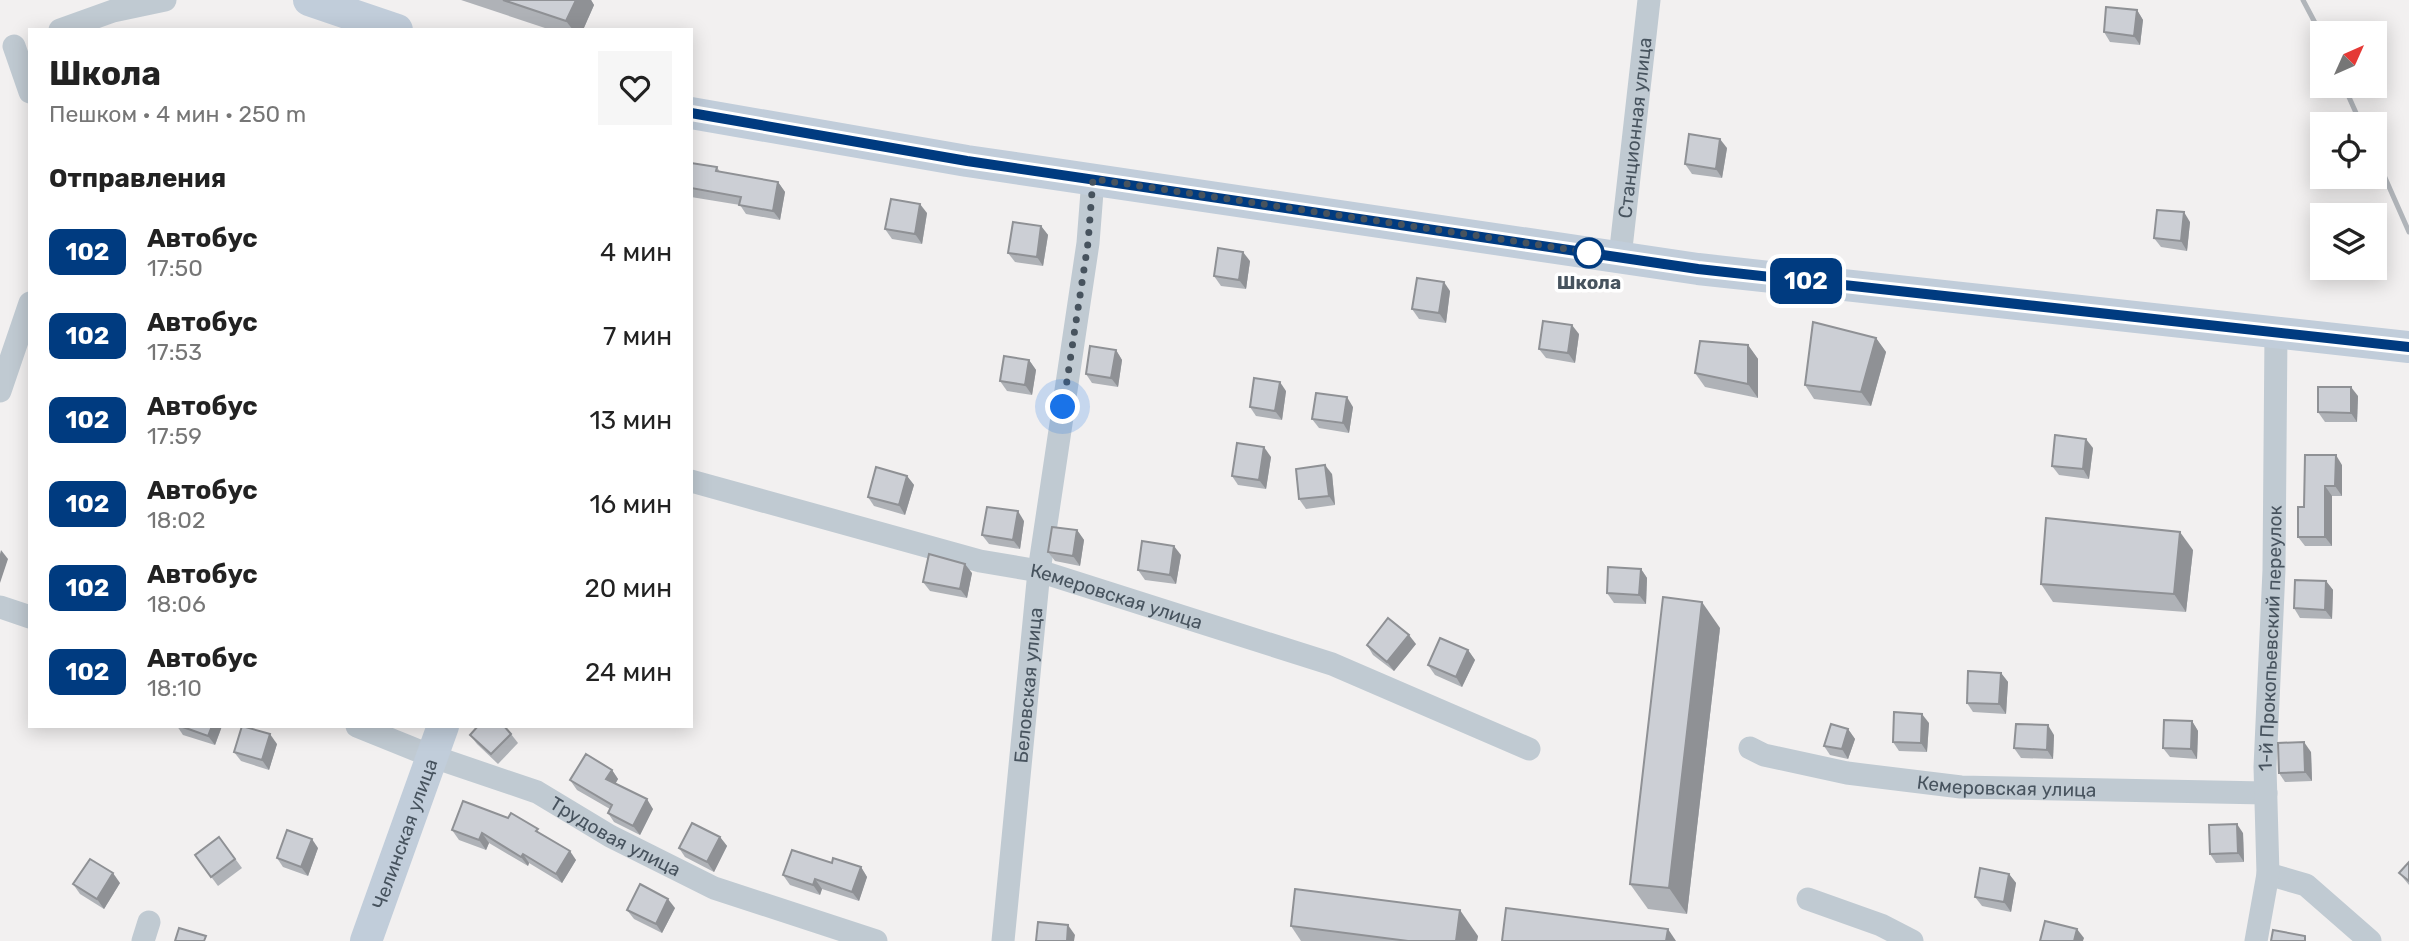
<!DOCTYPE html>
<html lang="ru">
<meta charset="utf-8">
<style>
body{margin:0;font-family:Rubik,sans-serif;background:#f6f6f6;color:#222;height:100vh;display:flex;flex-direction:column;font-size:26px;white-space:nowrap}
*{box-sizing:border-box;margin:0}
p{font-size:23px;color:#767676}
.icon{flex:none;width:38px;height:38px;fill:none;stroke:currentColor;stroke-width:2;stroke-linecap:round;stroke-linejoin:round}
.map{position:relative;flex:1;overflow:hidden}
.side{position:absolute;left:28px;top:28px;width:665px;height:700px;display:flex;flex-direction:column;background:#fff;border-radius:0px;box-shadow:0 4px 18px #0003}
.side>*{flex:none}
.badge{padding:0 14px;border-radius:10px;font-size:24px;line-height:46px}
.needle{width:46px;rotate:45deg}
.tools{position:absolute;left:2310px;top:21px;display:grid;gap:14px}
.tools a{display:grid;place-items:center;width:77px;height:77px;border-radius:0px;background:#fff;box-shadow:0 4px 18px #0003;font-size:35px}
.you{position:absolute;width:35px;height:35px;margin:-18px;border:5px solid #fff;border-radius:50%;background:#1a73e8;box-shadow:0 0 0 10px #1a73e833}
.map>.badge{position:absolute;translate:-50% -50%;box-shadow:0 0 0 4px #fff}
h2{padding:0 21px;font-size:26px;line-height:63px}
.round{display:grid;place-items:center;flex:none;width:74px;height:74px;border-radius:0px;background:#f6f6f6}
.headline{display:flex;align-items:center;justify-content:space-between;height:119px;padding:0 21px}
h1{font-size:33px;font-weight:700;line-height:52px}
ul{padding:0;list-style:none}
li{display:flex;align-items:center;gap:21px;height:84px;padding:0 21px}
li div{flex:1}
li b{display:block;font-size:26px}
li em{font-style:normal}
li .badge{min-width:77px;font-weight:700;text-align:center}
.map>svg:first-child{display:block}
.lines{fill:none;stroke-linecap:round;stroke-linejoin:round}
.street{stroke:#c0cad2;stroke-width:23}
.secondary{stroke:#c1cdda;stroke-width:32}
.rail{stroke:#b1b5ba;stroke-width:5}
.wall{fill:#afb2b7}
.shaded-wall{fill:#8f9195}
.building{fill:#cccfd5;stroke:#8f9195;stroke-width:2}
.line-casing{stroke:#fff;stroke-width:16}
.line{stroke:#003b80;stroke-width:10}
.walk{stroke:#47535e;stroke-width:7;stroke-dasharray:0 12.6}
.stop-dot{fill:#fff;stroke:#003b80;stroke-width:3.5}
.labels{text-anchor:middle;stroke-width:7;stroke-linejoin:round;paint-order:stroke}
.street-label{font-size:19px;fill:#47535e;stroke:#fff}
.stop-label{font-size:19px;font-weight:bold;fill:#47535e;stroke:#fff}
</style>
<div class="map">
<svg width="2409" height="941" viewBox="0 0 2409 941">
<rect width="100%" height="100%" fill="#f2f0f0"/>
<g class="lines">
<g class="street">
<polyline points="60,30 113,11 165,0"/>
<polyline points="14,46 30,92"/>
<path id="s1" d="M1620 257 1649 0"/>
<polyline points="0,391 30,303"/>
<path id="s2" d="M691 481 980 561 1039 571 1332 664 1529 749"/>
<polyline points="0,607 30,617"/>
<path id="s3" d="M357 726 431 756 537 792 610 836 714 888 876 941"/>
<path id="s4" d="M1750 748 1764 755 1847 773 1961 787 2266 793"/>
<polyline points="2268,874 2306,885 2370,941"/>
<polyline points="1808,899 1881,925 1912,941"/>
<polyline points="143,941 149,922"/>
<path id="s5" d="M1003 941 1039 571 1088 243 1093 179"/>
<path id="s6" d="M2256 941 2268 874 2265 767 2274 570 2276 333"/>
</g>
<g class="secondary">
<polyline points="309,0 397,30"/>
<polyline points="691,113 967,161 1698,269 2409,347"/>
<path id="s7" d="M366 941 443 726"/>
</g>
<g class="rail">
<polyline points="2303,0 2322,36"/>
<polyline points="2344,86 2361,124"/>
<polyline points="2375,155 2409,232"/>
</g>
</g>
<g class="wall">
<polygon points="461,0 591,0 594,5 583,30 551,30"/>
<polygon points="2137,10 2143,20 2140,45 2110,42 2104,32"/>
<polygon points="1727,148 1722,178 1692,174 1685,164"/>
<polygon points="691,163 717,167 720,172 778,182 785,192 780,220 746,214 740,205 691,197"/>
<polygon points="927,213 922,244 892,239 885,229"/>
<polygon points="2190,222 2187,251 2161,247 2154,238"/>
<polygon points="1041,226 1048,235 1043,266 1015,262 1008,253"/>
<polygon points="1250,261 1246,289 1221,286 1214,276"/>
<polygon points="1450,291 1446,323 1419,319 1412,309"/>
<polygon points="1579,334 1575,363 1546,358 1539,349"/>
<polygon points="1876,338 1886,352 1871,406 1814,399 1805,385"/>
<polygon points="1748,345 1758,359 1758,398 1705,387 1695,373"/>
<polygon points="1116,350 1122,360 1118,387 1092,383 1086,374"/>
<polygon points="1029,360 1036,370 1032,395 1007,391 1000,381"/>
<polygon points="1286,391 1282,420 1256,416 1250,407"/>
<polygon points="2358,396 2357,422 2325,422 2318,412"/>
<polygon points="1353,407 1349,433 1319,428 1312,419"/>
<polygon points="2093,448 2089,479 2059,475 2052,466"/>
<polygon points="1271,457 1266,489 1238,485 1232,476"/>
<polygon points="2342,465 2342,496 2332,496 2332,546 2305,546 2298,537 2304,507"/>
<polygon points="1332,474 1335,505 1306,509 1299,499"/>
<polygon points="907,476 914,485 905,515 874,506 868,497"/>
<polygon points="1024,521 1020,549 989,544 982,535"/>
<polygon points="1077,530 1084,540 1080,566 1055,561 1048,552"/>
<polygon points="2193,550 2186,612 2053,602 2041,584"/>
<polygon points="1181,555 1176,584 1145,580 1138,570"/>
<polygon points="1641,569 1647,578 1646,604 1614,603 1607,593"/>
<polygon points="972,573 967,598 930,591 923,582"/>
<polygon points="2326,581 2333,590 2332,619 2300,618 2294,608"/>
<polygon points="1720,628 1687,914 1648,909 1630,884"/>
<polygon points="1416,644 1394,671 1373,655 1367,645"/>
<polygon points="1468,650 1475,660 1462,687 1435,675 1428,665"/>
<polygon points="2001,673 2008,682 2006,714 1973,712 1967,703"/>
<polygon points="2192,721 2198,731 2197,759 2170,757 2163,748"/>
<polygon points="1929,723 1927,752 1899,751 1893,742"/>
<polygon points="177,726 222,726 215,745 183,735"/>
<polygon points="1848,729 1855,739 1848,759 1830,755 1824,746"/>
<polygon points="511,734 518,743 498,764 477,744 470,735"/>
<polygon points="2054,735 2053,759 2021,758 2014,748"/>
<polygon points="277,744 269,770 241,761 234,752"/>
<polygon points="2311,752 2312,781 2285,782 2279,773"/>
<polygon points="612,770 618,779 615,784 653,809 640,835 614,822 608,813 610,809 577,790 570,780"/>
<polygon points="452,830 542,835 576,860 562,883 529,863 528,866 489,843 486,850 459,840"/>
<polygon points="2243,833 2244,862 2216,863 2210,854"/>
<polygon points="219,837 242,868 218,886 195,855"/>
<polygon points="720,837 727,846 714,872 685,857 679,848"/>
<polygon points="318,848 308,876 283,867 277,858"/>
<polygon points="2409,862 2409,885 2399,873"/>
<polygon points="832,863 861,867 867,877 859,901 822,889 820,895 790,885 783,875"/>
<polygon points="2009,874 2016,883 2011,912 1982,906 1975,897"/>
<polygon points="120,883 104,909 80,894 73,884"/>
<polygon points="675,908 662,933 634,919 627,910"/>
<polygon points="1291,926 1478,936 1477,941 1301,941"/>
</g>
<g class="shaded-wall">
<polygon points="576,0 591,0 594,5 583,30 573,30 566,21"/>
<polygon points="2137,10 2143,20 2140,45 2134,36"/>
<polygon points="1720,139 1727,148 1722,178 1716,169"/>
<polygon points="778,182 785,192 780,220 773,211"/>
<polygon points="920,204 927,213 922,244 915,234"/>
<polygon points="2184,212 2190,222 2187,251 2181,241"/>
<polygon points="1041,226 1048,235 1043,266 1037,257"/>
<polygon points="1243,252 1250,261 1246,289 1239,280"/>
<polygon points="1444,282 1450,291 1446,323 1439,313"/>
<polygon points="1572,325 1579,334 1575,363 1568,353"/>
<polygon points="1876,338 1886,352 1871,406 1861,392"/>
<polygon points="1748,345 1758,359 1758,398 1748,384"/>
<polygon points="1116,350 1122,360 1118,387 1111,378"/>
<polygon points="1029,360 1036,370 1032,395 1025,385"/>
<polygon points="1280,382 1286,391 1282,420 1275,411"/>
<polygon points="2351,387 2358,396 2357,422 2351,413"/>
<polygon points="1347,397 1353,407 1349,433 1343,423"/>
<polygon points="2086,439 2093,448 2089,479 2083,469"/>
<polygon points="1264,447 1271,457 1266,489 1259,480"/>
<polygon points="2336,455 2342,465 2342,496 2335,486"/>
<polygon points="1325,465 1332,474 1335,505 1329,496"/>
<polygon points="907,476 914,485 905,515 899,505"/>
<polygon points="2325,486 2332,496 2332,546 2325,537"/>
<polygon points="1018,511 1024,521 1020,549 1013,540"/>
<polygon points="1077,530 1084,540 1080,566 1073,556"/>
<polygon points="2180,532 2193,550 2186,612 2174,594"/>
<polygon points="1174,546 1181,555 1176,584 1170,575"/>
<polygon points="1,550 8,559 0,583 0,554"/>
<polygon points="965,564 972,573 967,598 960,589"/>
<polygon points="1641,569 1647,578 1646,604 1639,595"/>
<polygon points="2326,581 2333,590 2332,619 2325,610"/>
<polygon points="1702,602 1720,628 1687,914 1669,888"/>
<polygon points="1409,635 1416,644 1394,671 1387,662"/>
<polygon points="1468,650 1475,660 1462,687 1456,677"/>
<polygon points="2001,673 2008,682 2006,714 1999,704"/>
<polygon points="1922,714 1929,723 1927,752 1921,743"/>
<polygon points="2192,721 2198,731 2197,759 2191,749"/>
<polygon points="2048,725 2054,735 2053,759 2047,750"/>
<polygon points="212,726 222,726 215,745 208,736"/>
<polygon points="1848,729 1855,739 1848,759 1842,749"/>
<polygon points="270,734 277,744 269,770 262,760"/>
<polygon points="2304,742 2311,752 2312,781 2305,772"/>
<polygon points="612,770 618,779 613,788 606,779"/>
<polygon points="647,799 653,809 640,835 633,826"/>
<polygon points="2237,824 2243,833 2244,862 2238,853"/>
<polygon points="482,833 489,843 486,850 479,840"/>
<polygon points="720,837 727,846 714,872 707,862"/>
<polygon points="312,839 318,848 308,876 301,867"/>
<polygon points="570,851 576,860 562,883 556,874"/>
<polygon points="523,854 529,863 528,866 521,857"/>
<polygon points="861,867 867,877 859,901 852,892"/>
<polygon points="113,873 120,883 104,909 97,899"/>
<polygon points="2009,874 2016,883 2011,912 2004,902"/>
<polygon points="815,879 822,889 820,895 813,885"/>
<polygon points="668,899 675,908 662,933 656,924"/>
<polygon points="1460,910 1478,936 1477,941 1456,941"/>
<polygon points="1068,925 1075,935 1074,941 1067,941"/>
<polygon points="1668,929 1676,941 1666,941"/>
<polygon points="2077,929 2084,938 2083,941 2074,941"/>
</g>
<g class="building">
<polygon points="503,0 576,0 566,21"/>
<polygon points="2106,7 2137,10 2134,36 2104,32"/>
<polygon points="1689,134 1720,139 1716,169 1685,164"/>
<polygon points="691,163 717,167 716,171 778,182 773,211 739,205 741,197 691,188"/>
<polygon points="891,199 920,204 915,234 885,229"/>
<polygon points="2157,210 2184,212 2181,241 2154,238"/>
<polygon points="1013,222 1041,226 1037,257 1008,253"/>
<polygon points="1218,248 1243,252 1239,280 1214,276"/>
<polygon points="1417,278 1444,282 1439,313 1412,309"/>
<polygon points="1543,321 1572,325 1568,353 1539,349"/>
<polygon points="1813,322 1876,338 1861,392 1805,385"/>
<polygon points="1700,341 1748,345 1748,384 1695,373"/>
<polygon points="1090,346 1116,350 1111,378 1086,374"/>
<polygon points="1004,356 1029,360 1025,385 1000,381"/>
<polygon points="1254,378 1280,382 1275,411 1250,407"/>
<polygon points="2318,387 2351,387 2351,413 2318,412"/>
<polygon points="1316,393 1347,397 1343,423 1312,419"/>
<polygon points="2055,435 2086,439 2083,469 2052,466"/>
<polygon points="1237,443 1264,447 1259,480 1232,476"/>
<polygon points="2305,455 2336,455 2335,486 2325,486 2325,537 2298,537 2298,507 2304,507"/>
<polygon points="1325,465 1329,496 1299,499 1296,469"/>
<polygon points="876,467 907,476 899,505 868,497"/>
<polygon points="987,507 1018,511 1013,540 982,535"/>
<polygon points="2046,518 2180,532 2174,594 2041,584"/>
<polygon points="1052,527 1077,530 1073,556 1048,552"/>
<polygon points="1142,541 1174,546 1170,575 1138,570"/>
<polygon points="929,554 965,564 960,589 923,582"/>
<polygon points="1608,567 1641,569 1639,595 1607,593"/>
<polygon points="2295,580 2326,581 2325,610 2294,608"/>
<polygon points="1663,597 1702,602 1669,888 1630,884"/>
<polygon points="1388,618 1409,635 1387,662 1367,645"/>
<polygon points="1440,638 1468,650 1456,677 1428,665"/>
<polygon points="1968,671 2001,673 1999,704 1967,703"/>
<polygon points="1894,712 1922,714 1921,743 1893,742"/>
<polygon points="2164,720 2192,721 2191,749 2163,748"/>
<polygon points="1831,724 1848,729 1842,749 1824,746"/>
<polygon points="2016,724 2048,725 2047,750 2014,748"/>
<polygon points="180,726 212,726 208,736"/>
<polygon points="242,726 270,734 262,760 234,752"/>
<polygon points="478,726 504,726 511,734 491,754 470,735"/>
<polygon points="2304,742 2305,772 2279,773 2278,743"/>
<polygon points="586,754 612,770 606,779 647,799 633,826 608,813 612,805 570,780"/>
<polygon points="463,801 508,818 511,813 538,829 536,831 570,851 556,874 523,854 521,857 482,833 479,840 452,830"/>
<polygon points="692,823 720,837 707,862 679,848"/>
<polygon points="2237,824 2238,853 2210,854 2209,825"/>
<polygon points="287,830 312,839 301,867 277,858"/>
<polygon points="219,837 235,859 211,877 195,855"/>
<polygon points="792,850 832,863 833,858 861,867 852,892 815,879 813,885 783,875"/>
<polygon points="90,859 113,873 97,899 73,884"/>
<polygon points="2409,862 2409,881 2399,873"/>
<polygon points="1980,868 2009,874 2004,902 1975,897"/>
<polygon points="640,884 668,899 656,924 627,910"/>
<polygon points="1295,889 1460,910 1456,941 1408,941 1291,926"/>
<polygon points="1506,908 1668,929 1666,941 1502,941"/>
<polygon points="2045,921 2077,929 2074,941 2040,941"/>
<polygon points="1038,922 1068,925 1067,941 1036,941"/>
<polygon points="179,928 206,936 204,941 175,941"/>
<polygon points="2273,930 2305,936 2305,941 2271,941"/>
</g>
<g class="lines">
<g class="line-casing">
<polyline id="line" points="691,113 967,161 1698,269 2409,347"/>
</g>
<use href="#line" class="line"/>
<polyline class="walk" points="1063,407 1088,243 1093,179 1594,253 1589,253"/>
</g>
<circle class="stop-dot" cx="1589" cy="253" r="14"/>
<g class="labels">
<g class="street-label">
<text dy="7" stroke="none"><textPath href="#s1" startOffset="130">Станционная улица</textPath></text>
<text dy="7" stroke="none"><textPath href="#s2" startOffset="441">Кемеровская улица</textPath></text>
<text dy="7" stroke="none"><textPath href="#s6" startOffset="304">1-й Прокопьевский переулок</textPath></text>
<text dy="7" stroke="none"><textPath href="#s5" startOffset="257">Беловская улица</textPath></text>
<text dy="7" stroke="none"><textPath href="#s4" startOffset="261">Кемеровская улица</textPath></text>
<text dy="7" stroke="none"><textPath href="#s7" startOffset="114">Челинская улица</textPath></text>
<text dy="7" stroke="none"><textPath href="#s3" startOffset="282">Трудовая улица</textPath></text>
</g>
<g class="stop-label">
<text x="1589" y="289">Школа</text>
</g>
</g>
</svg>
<div class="tools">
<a><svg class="needle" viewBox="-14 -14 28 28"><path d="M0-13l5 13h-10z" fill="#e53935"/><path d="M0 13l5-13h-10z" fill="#767676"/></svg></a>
<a><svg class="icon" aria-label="locate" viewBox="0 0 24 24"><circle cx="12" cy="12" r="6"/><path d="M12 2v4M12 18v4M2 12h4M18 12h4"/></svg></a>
<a><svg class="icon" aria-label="layers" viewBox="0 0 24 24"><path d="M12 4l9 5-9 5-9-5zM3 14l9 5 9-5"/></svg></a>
</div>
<div class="you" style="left:1063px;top:407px"></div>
<b class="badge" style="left:1806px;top:281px;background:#003b80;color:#fff">102</b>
<section class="side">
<div class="headline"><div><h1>Школа</h1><p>Пешком · 4 мин · 250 m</p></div><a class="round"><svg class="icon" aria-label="heart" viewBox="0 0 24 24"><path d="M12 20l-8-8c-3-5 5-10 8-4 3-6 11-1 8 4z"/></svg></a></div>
<h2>Отправления</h2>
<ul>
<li><span class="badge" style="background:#003b80;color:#fff">102</span><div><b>Автобус</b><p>17:50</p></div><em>4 мин</em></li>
<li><span class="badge" style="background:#003b80;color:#fff">102</span><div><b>Автобус</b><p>17:53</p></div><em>7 мин</em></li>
<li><span class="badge" style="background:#003b80;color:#fff">102</span><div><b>Автобус</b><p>17:59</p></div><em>13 мин</em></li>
<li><span class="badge" style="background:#003b80;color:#fff">102</span><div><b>Автобус</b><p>18:02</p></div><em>16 мин</em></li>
<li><span class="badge" style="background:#003b80;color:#fff">102</span><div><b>Автобус</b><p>18:06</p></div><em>20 мин</em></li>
<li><span class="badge" style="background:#003b80;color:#fff">102</span><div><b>Автобус</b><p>18:10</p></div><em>24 мин</em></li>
</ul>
</section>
</div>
